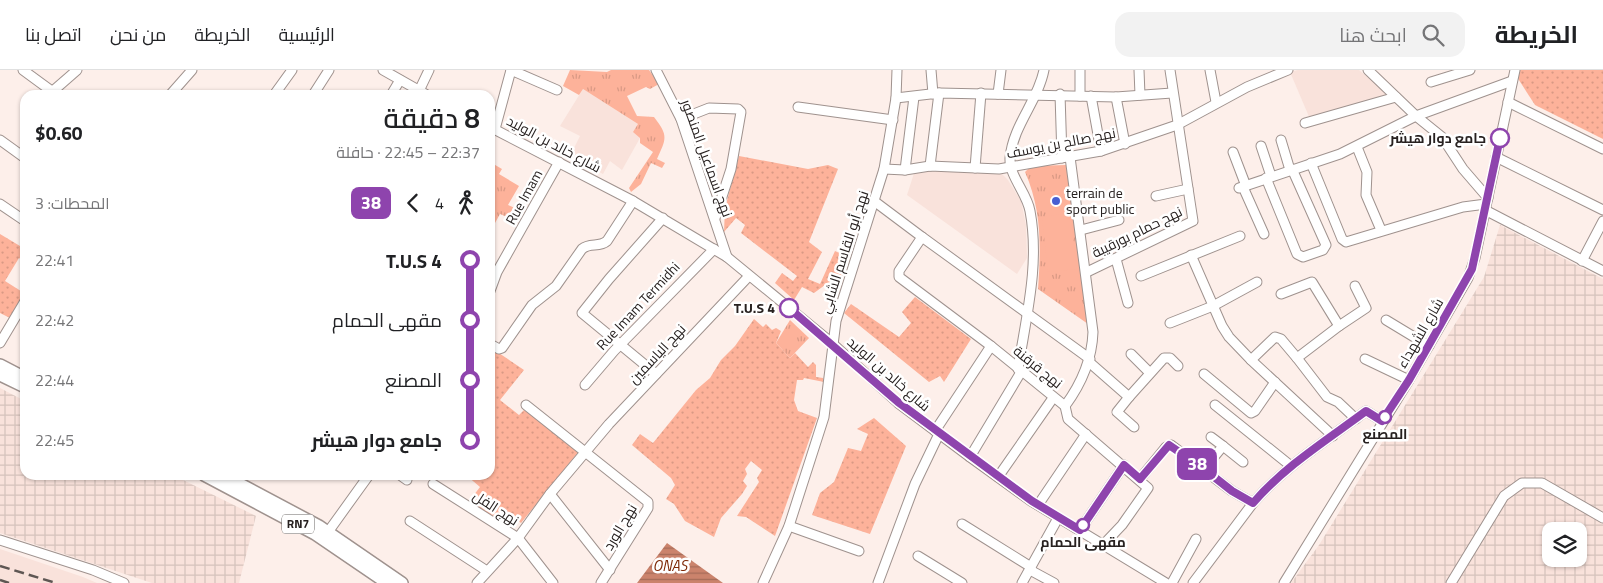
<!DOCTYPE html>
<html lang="ar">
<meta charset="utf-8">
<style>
body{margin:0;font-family:"Titillium Web",Cairo,sans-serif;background:#f2f2f2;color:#202124;direction:rtl;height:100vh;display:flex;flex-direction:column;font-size:19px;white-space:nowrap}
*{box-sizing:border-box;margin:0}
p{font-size:16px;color:#757577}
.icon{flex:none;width:28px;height:28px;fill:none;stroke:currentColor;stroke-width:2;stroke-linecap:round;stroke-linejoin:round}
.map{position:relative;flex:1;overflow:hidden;direction:ltr}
.details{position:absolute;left:20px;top:20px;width:475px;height:390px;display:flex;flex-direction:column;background:#fff;border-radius:15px;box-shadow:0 1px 4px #0004;direction:rtl}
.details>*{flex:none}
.badge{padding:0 10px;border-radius:8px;font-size:18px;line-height:32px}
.controls{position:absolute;left:1542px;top:452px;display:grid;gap:10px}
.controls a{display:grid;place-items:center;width:45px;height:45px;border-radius:10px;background:#fff;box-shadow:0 1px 4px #0004;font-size:25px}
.map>.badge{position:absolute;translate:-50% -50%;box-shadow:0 0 0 2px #fff}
.legs{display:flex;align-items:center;gap:8px;height:55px;padding:0 15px;font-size:16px}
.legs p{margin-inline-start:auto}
.summary{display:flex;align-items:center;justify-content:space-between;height:85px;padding:0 15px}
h1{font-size:28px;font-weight:600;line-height:38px}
ul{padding:0 15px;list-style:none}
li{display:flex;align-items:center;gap:18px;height:60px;font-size:19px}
li i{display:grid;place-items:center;width:8px;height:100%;margin:0 6px;background:currentColor}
li i::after{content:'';width:12px;height:12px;margin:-6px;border:4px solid;border-radius:50%;background:#fff}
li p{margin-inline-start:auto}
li:first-child i{background:linear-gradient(#0000 50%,currentColor 0)}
li:last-child i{background:linear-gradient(currentColor 50%,#0000 0)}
header{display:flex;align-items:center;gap:30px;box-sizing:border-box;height:70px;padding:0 25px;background:#fff;border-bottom:1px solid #e0e0e0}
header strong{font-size:24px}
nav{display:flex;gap:28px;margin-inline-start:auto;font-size:18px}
.search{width:350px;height:45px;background:#f2f2f2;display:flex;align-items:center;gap:12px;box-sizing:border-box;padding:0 18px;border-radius:15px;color:#757577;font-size:19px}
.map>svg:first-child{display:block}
.built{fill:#f9e2db}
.industrial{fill:url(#industrial-grid);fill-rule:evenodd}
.grass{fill:url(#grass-dots)}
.park{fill:url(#park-tufts)}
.pitch{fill:#fdb29a}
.water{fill:url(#water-rules)}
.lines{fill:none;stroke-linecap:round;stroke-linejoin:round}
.minor-casing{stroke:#9f928e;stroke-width:11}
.major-casing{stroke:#9f928e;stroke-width:14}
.minor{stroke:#fff;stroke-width:9}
.major{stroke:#fff;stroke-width:11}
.rail{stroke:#5e5653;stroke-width:2.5;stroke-dasharray:10 5;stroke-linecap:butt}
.line-1-casing{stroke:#fff;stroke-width:11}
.line-1{stroke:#8e44ad;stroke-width:8}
.stop-1-dot{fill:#fff;stroke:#8e44ad;stroke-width:2.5}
.poi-dot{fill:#475ed2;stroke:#fff;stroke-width:2}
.labels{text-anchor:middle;stroke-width:5;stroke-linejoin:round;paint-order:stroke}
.shield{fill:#fff;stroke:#686463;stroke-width:1}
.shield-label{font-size:12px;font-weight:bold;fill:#272120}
.stop-label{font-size:14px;font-weight:bold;fill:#272120;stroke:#fff;text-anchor:end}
.street-label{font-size:14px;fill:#272120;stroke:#fff}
.poi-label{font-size:14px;fill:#272120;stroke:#fff;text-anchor:start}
.water-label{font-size:15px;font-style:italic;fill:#7e2806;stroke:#fff}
</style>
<header>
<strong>الخريطة</strong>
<div class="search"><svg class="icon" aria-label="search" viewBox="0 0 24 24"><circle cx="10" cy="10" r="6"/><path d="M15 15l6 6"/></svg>ابحث هنا</div>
<nav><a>الرئيسية</a><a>الخريطة</a><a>من نحن</a><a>اتصل بنا</a></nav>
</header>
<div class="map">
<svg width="1603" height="513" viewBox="0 0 1603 513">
<defs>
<pattern id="industrial-grid" width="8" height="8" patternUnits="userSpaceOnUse" patternTransform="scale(1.25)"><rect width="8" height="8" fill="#f9e2db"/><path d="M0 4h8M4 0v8" fill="none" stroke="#d5c2bc"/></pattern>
<pattern id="grass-dots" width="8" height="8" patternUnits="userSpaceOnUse" patternTransform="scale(1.25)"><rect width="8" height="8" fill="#fdb29a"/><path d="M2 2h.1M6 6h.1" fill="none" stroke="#d99984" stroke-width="1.8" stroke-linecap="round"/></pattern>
<pattern id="park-tufts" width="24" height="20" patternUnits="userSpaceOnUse" patternTransform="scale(1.25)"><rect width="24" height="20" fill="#fdb29a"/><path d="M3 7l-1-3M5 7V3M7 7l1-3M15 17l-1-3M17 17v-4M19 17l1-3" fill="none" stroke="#d99984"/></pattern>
<pattern id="water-rules" width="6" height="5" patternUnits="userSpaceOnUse" patternTransform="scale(1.25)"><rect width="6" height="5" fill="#cb836c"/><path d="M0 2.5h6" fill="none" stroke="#a56b58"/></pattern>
</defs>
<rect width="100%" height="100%" fill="#fdefea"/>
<g class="built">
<polygon points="1298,0 1359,0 1391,27 1310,49 1290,2"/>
<polygon points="583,19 638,54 640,68 622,100 610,91 603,104 570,86 580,66 560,56"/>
<polygon points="916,97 995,97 1008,110 1021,131 1026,155 1027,188 1017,204 907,125"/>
<polygon points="0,479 83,507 97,513 0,513"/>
</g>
<g class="industrial">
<path d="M1500 155 1603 209V513H1291L1319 475 1484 207ZM1551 461H1579V489H1551Z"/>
<polygon points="0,318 25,331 25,405 173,405 256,446 239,513 152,513 0,463"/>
</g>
<g class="grass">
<polygon points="1519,0 1603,0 1603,69 1535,35 1517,7"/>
<polygon points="739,86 808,99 828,95 838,99 809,172 822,182 808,209 820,214 835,181 848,187 837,225 825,215 814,223 802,217 794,230 775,213 782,203 793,211 797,206 741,163 745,155 736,148 724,162 725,138"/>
<polygon points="0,164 25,179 25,192 19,188 5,211 24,223 10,248 0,243"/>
<polygon points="915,227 971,269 944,312 940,306 929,312 844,243 851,234 899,267 911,253 902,242"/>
<polygon points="754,249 763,257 766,254 772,260 776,258 781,261 776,273 790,288 795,283 808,297 813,292 816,295 816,307 823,308 824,312 804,308 803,310 797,310 794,330 798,341 817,348 775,466 746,447 737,446 759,412 757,408 762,400 751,391 745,399 747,404 743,411 747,416 742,424 721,448 714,467 685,451 674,434 666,429 675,415 671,408 632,375 640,364 653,373 696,320 710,308 721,290 735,276"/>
<polygon points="490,277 524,300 500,330 519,345 524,340 580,380 521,453 510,445 498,461 467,434 480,417 466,405 490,405"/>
<polygon points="874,348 906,376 870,464 812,445 820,423 834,412 848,378 861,381 868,364 857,359"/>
</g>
<g class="park">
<path d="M570 0 607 2 611 0H649L659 14 650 19 646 17 627 26 637 46 654 47C669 66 666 69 657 89L665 93 662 98 651 93 641 114 631 122 629 118 653 82 640 73V68L633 62 638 54 583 19 579 25 563 16Z"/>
<polygon points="490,92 502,99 499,104 519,116 508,135 515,138 507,147 500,144 490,162 495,164 490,171"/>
<path d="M1066 95 1068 98 1088 254 1038 219C1041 177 1042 141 1025 102L1031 96Z"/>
<polygon points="790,250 809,268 790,288 776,273"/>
</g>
<polygon class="pitch" points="1070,143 1077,199 1048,202 1042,147"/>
<polygon class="water" points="667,473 723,513 637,513"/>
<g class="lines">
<g class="minor-casing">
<g id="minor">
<polyline points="23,0 57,25"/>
<polyline points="383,0 427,25"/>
<polyline points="511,0 557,20"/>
<polyline points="656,0 681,49 727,187"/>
<polyline points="931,0 933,24"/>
<polyline points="1080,0 1080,26"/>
<polyline points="1139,0 1140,25"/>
<polyline points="1210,0 1216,32"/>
<polyline points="1368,0 1416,46 1442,67 1463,99 1488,128"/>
<polyline points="1431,12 1470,0"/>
<polyline points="53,21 77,0"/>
<polyline points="419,21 429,0"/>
<polyline points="998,24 1001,0"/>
<polyline points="1060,24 1062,88"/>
<polyline points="170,25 192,0"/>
<polyline points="274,25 292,0"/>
<polyline points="313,25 329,0"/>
<polyline points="391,25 400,10"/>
<polyline points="1091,26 1101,81"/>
<polyline points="1116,27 1125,74"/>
<polyline points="896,28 939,23 1116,27 1172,23"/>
<polyline points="1508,32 1603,79"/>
<polyline points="798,37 893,50"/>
<polyline points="681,49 709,38 738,39 741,42 731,99 715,148"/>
<polyline points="1305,53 1396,27"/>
<polyline points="490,57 633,131 727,187 833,274 898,333 970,387 1031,431 1166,513"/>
<polyline points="495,59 511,0"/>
<polyline points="0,70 25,88"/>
<polyline points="1281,70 1290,100"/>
<polyline points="1261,76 1271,106"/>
<polyline points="1357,77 1367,102 1366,125 1381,160"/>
<polyline points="1233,82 1246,116"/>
<polyline points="1496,87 1603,140"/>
<polyline points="1311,93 1342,169 1346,172 1463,137 1486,134"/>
<polyline points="930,96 939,23"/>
<polyline points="975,98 981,23"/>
<polyline points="884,99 905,100 930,96 999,99 1101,81 1177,55 1247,17 1288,0"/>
<polyline points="905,100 914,27"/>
<polyline points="1266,108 1297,184 1303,187 1323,180 1326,175 1292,99"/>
<polyline points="1243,117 1264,164"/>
<polyline points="1239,118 1340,84 1416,46 1512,11"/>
<polyline points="1156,126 1188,119"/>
<path d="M874 131 922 167 899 201V207L991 276 1065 336C1082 313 1092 290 1093 262L1070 87"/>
<polyline points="0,134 25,151"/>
<polyline points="1485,140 1603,201"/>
<polyline points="1081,160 1119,150"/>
<polyline points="922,167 1090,289"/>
<polyline points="1191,185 1222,256 1229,267 1251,290"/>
<polyline points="1116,189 1128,233"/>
<polyline points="1582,191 1603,151"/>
<polyline points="1087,202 1193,151 1170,0"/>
<polyline points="1141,206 1240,166"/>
<polyline points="490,221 497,202 559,92"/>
<polyline points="1281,224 1312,212 1339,256 1366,238 1355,216"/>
<polyline points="1386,250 1429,276"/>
<polyline points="1170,253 1213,236 1257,212"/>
<polyline points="1339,256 1297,288 1327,327 1338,332 1356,349"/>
<polyline points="0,273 25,231"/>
<path d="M490 274 499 279 502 278 532 235 556 216 582 179C590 172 599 178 607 171L633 131"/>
<polyline points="1131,284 1150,303"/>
<polyline points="1297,288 1281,269 1275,267 1251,290 1333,366"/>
<polyline points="1365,289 1409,310"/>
<polyline points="1089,292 1129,327 1117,342 1134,357"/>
<path d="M1018 299C1026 247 1040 194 1030 141 1027 123 1009 106 1010 88 1013 55 1038 31 1044 0"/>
<polyline points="656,304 582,243 609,209 663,148"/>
<polyline points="1204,304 1251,343 1255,341 1275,312"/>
<polyline points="585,315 614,281 714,179"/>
<polyline points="1129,327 1164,288 1170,288 1178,296"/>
<polyline points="526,335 648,432 648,438 601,513"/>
<polyline points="1215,335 1291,396"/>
<polyline points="1065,336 1068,349 1148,418 1122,455 1103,475"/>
<polyline points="935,361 991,276"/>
<polyline points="1223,376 1243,392"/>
<polyline points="970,387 1021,302"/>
<polyline points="1204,399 1223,376 1211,367"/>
<polyline points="400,405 407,410"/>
<polyline points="998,407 1053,328"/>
<path d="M1140 409 1166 377 1171 375 1232 421 1253 433C1285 396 1327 370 1366 341L1382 351"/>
<polyline points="433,414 518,468 553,513"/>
<polyline points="550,424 610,500"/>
<polyline points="1038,435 1086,364"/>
<polyline points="410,451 487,501"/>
<polyline points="962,454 1031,497"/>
<polyline points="789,456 859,481"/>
<polyline points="1080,460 1124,395"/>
<polyline points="328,462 369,405"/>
<polyline points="0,470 93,500 124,513"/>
<polyline points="918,486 962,513"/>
<polyline points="1030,500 1054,513"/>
<polyline points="477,513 518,468 550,424 609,354 749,206"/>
<polyline points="763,513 789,456 824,347 836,251 884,99 896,28 897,0"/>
<polyline points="878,513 915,414 939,364"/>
<polyline points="1022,513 1058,448"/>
<polyline points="1172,513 1196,469"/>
<polyline points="1193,513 1253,433"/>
<polyline points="1284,513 1409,310 1468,208 1475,188 1515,0"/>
<polyline points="1451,513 1504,426 1522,413 1542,413 1603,448"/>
</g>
</g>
<g class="major-casing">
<g id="major">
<polyline points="0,295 25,308"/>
<polyline points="0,305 25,317"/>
<polyline points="204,405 315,464 387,513"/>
<polyline points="223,405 319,456 402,513"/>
</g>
</g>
<use href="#minor" class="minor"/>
<use href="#major" class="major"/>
<g class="rail">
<polyline points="0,496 56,513"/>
<polyline points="0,510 9,513"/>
</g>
</g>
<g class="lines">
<g class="line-1-casing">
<path id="line-1" d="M789 238 898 332 1032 431 1080 460 1124 395 1140 409 1169 375 1204 399 1232 421 1253 433C1285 396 1327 370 1366 341L1382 351 1409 310 1472 199 1500 68"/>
</g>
<use href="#line-1" class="line-1"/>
</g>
<g class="stop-1-dot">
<circle cx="1500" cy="68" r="9"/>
<circle cx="789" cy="238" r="9"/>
<circle cx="1385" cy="347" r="6"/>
<circle cx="1083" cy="455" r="6"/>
</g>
<circle class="poi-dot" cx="1056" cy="131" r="5"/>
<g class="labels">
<rect class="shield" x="282" y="444.5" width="32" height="19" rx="4"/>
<g class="shield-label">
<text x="298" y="458">RN7</text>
</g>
<g class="stop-label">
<text x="1486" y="73">جامع دوار هيشر</text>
<text x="775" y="243">T.U.S 4</text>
<text x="1385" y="369" text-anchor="middle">المصنع</text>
<text x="1083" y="477" text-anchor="middle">مقهى الحمام</text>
</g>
<g class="street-label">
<text transform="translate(1061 73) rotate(-11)" y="5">نهج صالح بن يوسف</text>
<text transform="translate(554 74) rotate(28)" y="5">شارع خالد بن الوليد</text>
<text transform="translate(707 88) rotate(70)" y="5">نهج اسماعيل المنصور</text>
<text transform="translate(524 127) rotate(-61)" y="5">Rue Imam</text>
<text transform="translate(1137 162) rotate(-26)" y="5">نهج حمام بورقيبة</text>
<text transform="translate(844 182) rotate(-72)" y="5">نهج أبو القاسم الشابي</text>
<text transform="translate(638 236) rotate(-47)" y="5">Rue Imam Termidhi</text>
<text transform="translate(1420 263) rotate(-60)" y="5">شارع الشهداء</text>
<text transform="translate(657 284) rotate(-47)" y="5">نهج الياسمين</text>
<text transform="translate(1038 297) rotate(39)" y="5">نهج قرقنة</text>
<text transform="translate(889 304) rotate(41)" y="5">شارع خالد بن الوليد</text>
<text transform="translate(496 438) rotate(33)" y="5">نهج الفل</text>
<text transform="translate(620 457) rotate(-59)" y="5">نهج الورد</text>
</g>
<g class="poi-label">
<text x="1066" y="128">terrain de<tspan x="1066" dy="16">sport public</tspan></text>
</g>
<g class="water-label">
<text x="670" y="501">ONAS</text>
</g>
</g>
</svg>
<div class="controls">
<a><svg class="icon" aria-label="layers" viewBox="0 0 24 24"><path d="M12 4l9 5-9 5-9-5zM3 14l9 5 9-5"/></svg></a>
</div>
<b class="badge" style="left:1197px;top:394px;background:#8e44ad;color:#fff">38</b>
<section class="details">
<div class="summary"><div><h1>8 دقيقة</h1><p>22:37 – 22:45 · حافلة</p></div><b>$0.60</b></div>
<div class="legs"><svg class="icon" aria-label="walk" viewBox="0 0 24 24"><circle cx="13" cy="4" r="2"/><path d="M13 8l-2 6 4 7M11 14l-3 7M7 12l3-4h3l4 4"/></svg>4<svg class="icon" aria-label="back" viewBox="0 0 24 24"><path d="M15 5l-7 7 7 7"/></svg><b class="badge" style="background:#8e44ad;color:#fff">38</b><p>المحطات: 3</p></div>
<ul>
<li><i style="color:#8e44ad"></i><b>T.U.S 4</b><p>22:41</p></li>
<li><i style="color:#8e44ad"></i><span>مقهى الحمام</span><p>22:42</p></li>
<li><i style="color:#8e44ad"></i><span>المصنع</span><p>22:44</p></li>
<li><i style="color:#8e44ad"></i><b>جامع دوار هيشر</b><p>22:45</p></li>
</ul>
</section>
</div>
